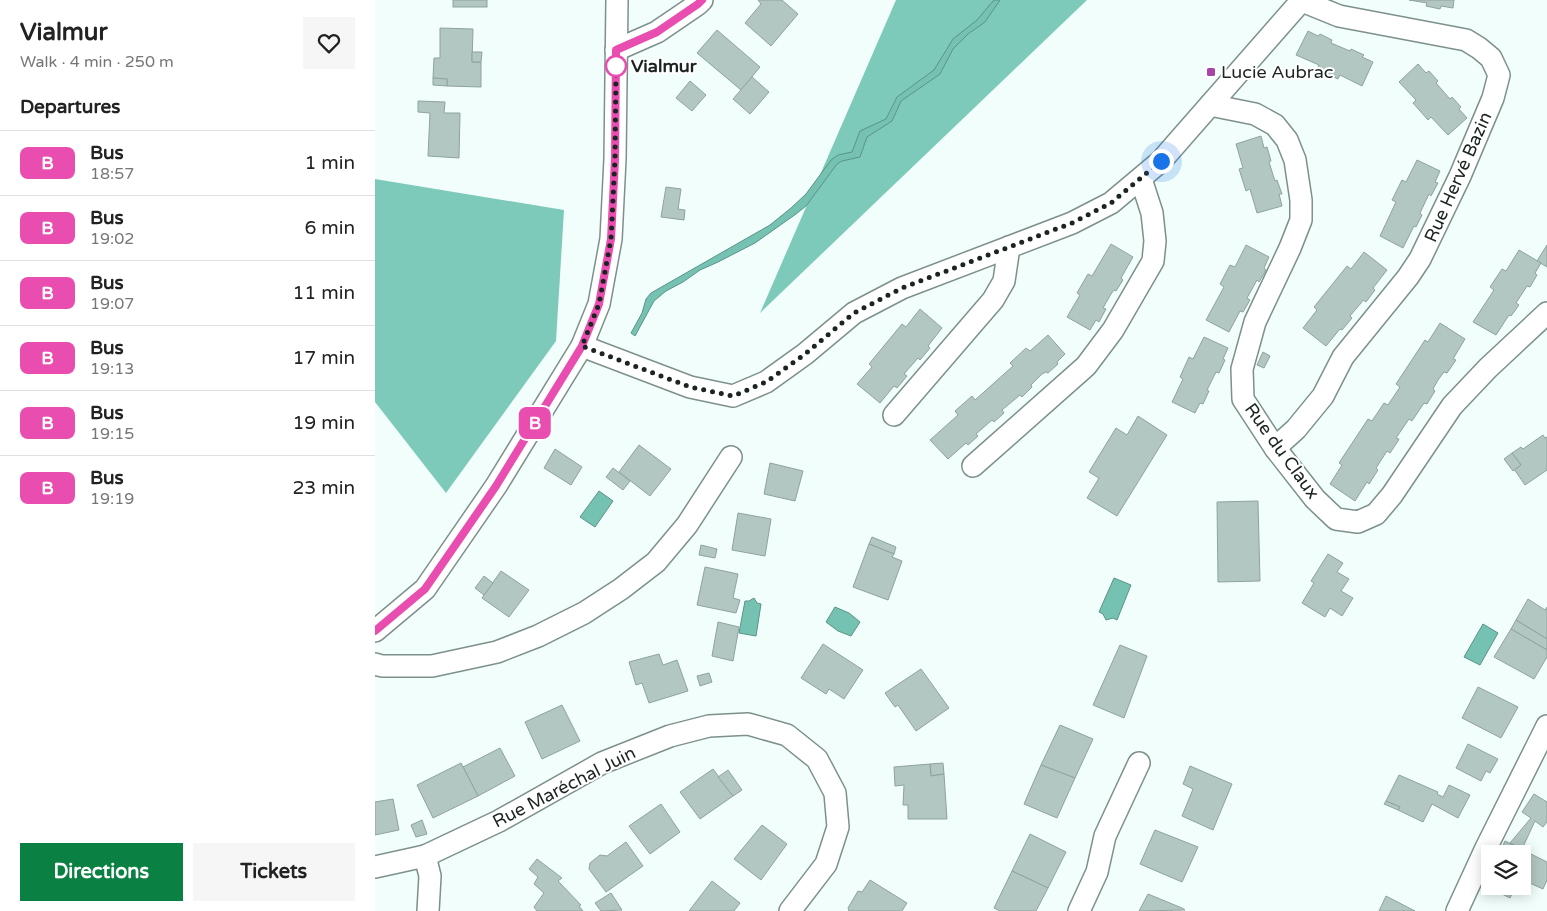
<!DOCTYPE html>
<meta charset="utf-8">
<style>
body{margin:0;font-family:"Varela Round",sans-serif;background:#f6f6f6;color:#222;height:100vh;display:flex;flex-direction:column;font-size:19px;white-space:nowrap}
*{box-sizing:border-box;margin:0}
p{font-size:16px;color:#767676}
.icon{flex:none;width:28px;height:28px;fill:none;stroke:currentColor;stroke-width:2;stroke-linecap:round;stroke-linejoin:round}
.map{position:relative;flex:1;overflow:hidden}
.side{display:flex;flex-direction:column;background:#fff;width:375px}
.side>*{flex:none}
.badge{padding:0 10px;border-radius:8px;font-size:18px;line-height:32px}
.tools{position:absolute;left:1106px;top:845px;display:grid;gap:10px}
.tools a{display:grid;place-items:center;width:50px;height:50px;border-radius:0px;background:#fff;box-shadow:0 2px 12px #0003;font-size:25px}
.you{position:absolute;width:25px;height:25px;margin:-12px;border:4px solid #fff;border-radius:50%;background:#1a73e8;box-shadow:0 0 0 8px #1a73e833}
.map>.badge{position:absolute;translate:-50% -50%;box-shadow:0 0 0 2px #fff}
h2{padding:0 20px;font-size:19px;line-height:45px}
.round{display:grid;place-items:center;flex:none;width:52px;height:52px;border-radius:0px;background:#f6f6f6}
.head{display:flex;align-items:center;justify-content:space-between;height:85px;padding:0 20px}
h1{font-size:24px;font-weight:700;line-height:38px}
.action{display:flex;gap:10px;margin-top:auto;padding:10px 20px}
.action a{flex:1;height:58px;border-radius:0px;background:#0b8043;color:#fff;font-size:20px;font-weight:700;line-height:58px;text-align:center}
.action a+a{background:#f6f6f6;color:#222}
ul{padding:0;list-style:none}
li{display:flex;align-items:center;gap:15px;height:65px;padding:0 20px;border-top:1px solid #e0e0e0}
li div{flex:1}
li b{display:block;font-size:19px}
li em{font-style:normal}
li .badge{min-width:55px;font-weight:700;text-align:center}
main{display:flex;flex:1;min-height:0}
.map>svg:first-child{display:block}
.forest{fill:#7ecaba}
.water{fill:#76c2b2;stroke:#5b9387}
.building{fill:#b3c7c2;stroke:#8fa39e}
.lines{fill:none;stroke-linecap:round;stroke-linejoin:round}
.street-casing{stroke:#7d908c;stroke-width:24}
.street{stroke:#fff;stroke-width:21}
.line-casing{stroke:#fff;stroke-width:11}
.line{stroke:#e84daf;stroke-width:8}
.walk{stroke:#1c2422;stroke-width:5;stroke-dasharray:0 9}
.stop-dot{fill:#fff;stroke:#e84daf;stroke-width:2.5}
.poi-dot{fill:#ab44a7;stroke:#fff;stroke-width:2}
.labels{text-anchor:middle;stroke-width:4;stroke-linejoin:round;paint-order:stroke}
.stop-label{font-size:18px;font-weight:bold;fill:#1c2422;stroke:#fff;text-anchor:start}
.poi-label{font-size:18px;fill:#1c2422;stroke:#fff;text-anchor:start}
.street-label{font-size:18px;fill:#1c2422;stroke:#fff}
</style>
<main>
<section class="side">
<div class="head"><div><h1>Vialmur</h1><p>Walk · 4 min · 250 m</p></div><a class="round"><svg class="icon" aria-label="heart" viewBox="0 0 24 24"><path d="M12 20l-8-8c-3-5 5-10 8-4 3-6 11-1 8 4z"/></svg></a></div>
<h2>Departures</h2>
<ul>
<li><span class="badge" style="background:#e84daf;color:#fff">B</span><div><b>Bus</b><p>18:57</p></div><em>1 min</em></li>
<li><span class="badge" style="background:#e84daf;color:#fff">B</span><div><b>Bus</b><p>19:02</p></div><em>6 min</em></li>
<li><span class="badge" style="background:#e84daf;color:#fff">B</span><div><b>Bus</b><p>19:07</p></div><em>11 min</em></li>
<li><span class="badge" style="background:#e84daf;color:#fff">B</span><div><b>Bus</b><p>19:13</p></div><em>17 min</em></li>
<li><span class="badge" style="background:#e84daf;color:#fff">B</span><div><b>Bus</b><p>19:15</p></div><em>19 min</em></li>
<li><span class="badge" style="background:#e84daf;color:#fff">B</span><div><b>Bus</b><p>19:19</p></div><em>23 min</em></li>
</ul>
<div class="action"><a>Directions</a><a>Tickets</a></div>
</section>
<div class="map">
<svg width="1172" height="911" viewBox="0 0 1172 911">
<rect width="100%" height="100%" fill="#f1fefb"/>
<g class="forest">
<polygon points="521,0 712,0 385,313"/>
<polygon points="0,179 189,210 181,341 71,493 0,402"/>
</g>
<g class="water">
<polygon points="619,0 625,0 610,22 593,34 578,49 565,74 526,101 517,121 492,137 485,157 467,161 462,164 431,206 421,214 380,243 343,262 325,270 308,282 291,291 279,301 260,336 256,333 267,313 271,299 276,293 395,225 416,208 431,194 456,160 463,155 477,152 485,131 511,119 522,97 559,70 578,39 602,20"/>
<polygon points="224,491 238,501 220,527 205,517"/>
<polygon points="739,578 756,585 742,620 738,618 731,620 728,614 724,612"/>
<polygon points="379,598 382,603 386,604 381,636 364,633 370,601 374,601"/>
<polygon points="460,607 474,613 485,622 476,636 463,631 451,622"/>
<polygon points="1108,624 1123,633 1105,665 1089,657"/>
</g>
<g class="building">
<rect x="78" y="0" width="34" height="7"/>
<polygon points="383,0 407,0 423,14 396,46 370,23 386,4"/>
<polygon points="1034,0 1079,0 1078,8 1066,6 1065,9 1051,6 1052,3"/>
<polygon points="65,28 98,29 97,62 106,62 106,87 72,86 72,79 58,78 59,58 65,58"/>
<polygon points="342,30 385,67 366,90 322,53"/>
<polygon points="933,31 943,36 945,34 957,40 956,43 975,51 976,49 989,55 987,57 998,62 987,86 965,75 963,79 942,70 944,65 921,55"/>
<polygon points="97,52 107,52 106,62 97,62"/>
<polygon points="1043,64 1051,73 1054,71 1063,81 1061,83 1075,99 1077,97 1086,107 1084,109 1092,118 1073,135 1056,117 1053,120 1038,103 1041,100 1024,82"/>
<polygon points="377,77 394,92 375,114 358,99"/>
<polygon points="58,78 72,79 72,86 58,85"/>
<polygon points="315,81 331,95 317,111 301,98"/>
<polygon points="43,101 70,102 69,113 85,113 84,158 53,156 55,113 43,112"/>
<polygon points="886,136 889,148 892,147 896,161 894,162 900,181 902,180 907,194 904,194 907,206 882,213 875,189 871,191 864,169 868,168 861,144"/>
<polygon points="1042,160 1065,171 1060,182 1063,183 1056,196 1054,194 1045,213 1047,215 1041,227 1039,226 1028,248 1005,236 1021,202 1017,200 1027,180 1031,182"/>
<polygon points="291,187 306,189 303,209 310,210 309,220 286,217"/>
<polygon points="736,244 758,257 746,278 748,280 741,291 739,290 736,294 728,308 731,309 724,322 721,320 715,330 692,317 705,295 702,293 713,274 717,276"/>
<polygon points="871,245 894,257 889,268 891,270 884,282 882,280 872,298 875,300 868,312 865,311 854,332 831,320 849,287 845,284 855,265 860,267"/>
<polygon points="1172,245 1172,267 1162,261"/>
<polygon points="1144,250 1166,263 1160,273 1162,275 1155,287 1152,286 1141,303 1144,305 1136,316 1134,315 1121,335 1098,322 1119,290 1115,287 1127,269 1131,271"/>
<polygon points="989,252 1012,270 998,288 1000,290 991,302 988,300 986,303 975,316 977,318 967,330 965,329 951,346 928,328 942,310 939,307 972,266 976,269"/>
<polygon points="545,309 567,328 553,346 555,348 545,360 543,358 529,374 532,376 522,388 519,386 505,403 482,384 497,367 494,364 527,324 531,327"/>
<polygon points="1065,323 1090,339 1078,359 1081,360 1072,373 1069,372 1063,380 1058,389 1060,391 1052,404 1049,403 1037,421 1034,419 1021,438 1024,439 1023,441 1015,453 1012,451 1001,468 1003,470 994,484 992,482 980,501 955,484 967,465 964,463 993,419 997,421 1009,403 1013,405 1025,387 1021,384 1050,340 1053,342"/>
<polygon points="673,335 690,354 682,362 683,364 673,373 671,372 667,374 656,385 657,387 647,397 645,395 627,410 629,413 619,422 617,420 601,434 603,436 593,445 591,443 573,459 555,440 583,415 580,411 597,396 600,400 638,366 635,363 651,348 655,351"/>
<polygon points="829,337 853,348 848,359 850,360 844,373 841,372 832,390 834,391 828,404 825,403 820,413 797,402 808,379 805,377 814,357 818,359"/>
<polygon points="888,352 895,356 889,368 882,365"/>
<polygon points="763,416 792,435 742,516 712,498 724,478 714,472 741,428 752,435"/>
<polygon points="1168,435 1170,438 1172,437 1172,470 1150,485 1139,469 1146,465 1137,453 1146,447 1148,449"/>
<polygon points="264,445 296,469 275,496 244,472"/>
<polygon points="180,449 207,467 196,485 169,468"/>
<polygon points="1137,453 1146,465 1138,471 1129,459"/>
<polygon points="395,463 428,471 420,501 389,494"/>
<polygon points="238,468 255,481 248,490 231,477"/>
<polygon points="883,501 885,581 843,582 842,502"/>
<polygon points="363,513 396,519 390,556 357,550"/>
<polygon points="497,537 521,547 519,554 494,544"/>
<polygon points="494,544 519,554 517,557 527,561 513,600 478,587"/>
<polygon points="326,545 342,549 340,558 324,555"/>
<polygon points="953,554 968,563 962,572 974,579 966,591 978,598 967,616 955,608 950,617 927,603 939,583 936,581"/>
<polygon points="330,567 363,574 358,598 365,600 361,613 322,605"/>
<polygon points="126,571 154,590 134,617 107,598"/>
<polygon points="109,576 118,583 109,595 100,588"/>
<polygon points="1153,599 1170,610 1172,607 1172,639 1141,620"/>
<polygon points="1141,620 1172,639 1172,650 1136,629"/>
<polygon points="343,622 364,627 358,661 337,656"/>
<polygon points="1136,629 1172,650 1172,657 1159,679 1119,657"/>
<polygon points="448,644 488,670 469,699 454,689 451,694 426,678"/>
<polygon points="745,645 772,656 749,718 718,705"/>
<polygon points="284,654 288,665 302,660 313,691 274,703 267,683 261,685 254,662"/>
<polygon points="546,669 574,708 541,731 523,705 520,707 510,693"/>
<polygon points="334,673 337,682 325,686 322,676"/>
<polygon points="1103,687 1143,707 1126,738 1087,718"/>
<polygon points="187,705 205,741 167,759 150,722"/>
<polygon points="685,725 718,739 700,778 666,765"/>
<polygon points="1093,744 1123,759 1115,773 1111,771 1106,781 1081,768"/>
<polygon points="125,748 140,776 103,796 88,767"/>
<polygon points="86,763 103,796 58,818 42,785"/>
<polygon points="568,763 569,774 556,776 555,764"/>
<polygon points="555,764 556,776 569,774 572,819 533,819 533,805 528,805 529,785 520,786 519,767"/>
<polygon points="666,765 700,778 682,818 649,804"/>
<polygon points="815,766 857,784 838,830 807,816 818,789 808,784"/>
<polygon points="338,769 358,796 325,819 305,792"/>
<polygon points="353,770 367,790 358,796 343,777"/>
<polygon points="1024,775 1063,792 1062,794 1068,797 1074,785 1095,795 1083,818 1057,804 1048,822 1023,810 1025,807 1011,801"/>
<polygon points="1159,794 1172,802 1172,822 1168,827 1160,821 1147,849 1135,843 1156,818 1147,812"/>
<polygon points="18,799 24,830 0,835 0,802"/>
<polygon points="1011,801 1025,807 1023,810 1009,804"/>
<polygon points="286,804 305,832 275,854 254,826"/>
<polygon points="47,820 52,834 41,837 36,825"/>
<polygon points="387,825 412,844 386,880 359,859"/>
<polygon points="780,830 823,847 807,882 765,864"/>
<polygon points="655,834 691,852 673,888 637,871"/>
<polygon points="1130,841 1172,862 1172,880 1168,889 1148,880 1148,854 1124,854"/>
<polygon points="251,842 268,866 231,892 214,869 215,863 225,855 232,856"/>
<polygon points="162,859 187,878 183,881 206,905 204,906 208,911 162,911 159,907 169,893 159,884 163,877 154,869"/>
<polygon points="637,871 673,888 661,911 625,911 619,908"/>
<polygon points="1115,877 1115,886 1141,886 1135,898 1111,886"/>
<polygon points="495,880 532,903 527,911 474,911 473,908 483,891 487,892"/>
<polygon points="337,881 365,903 359,911 314,911"/>
<polygon points="236,893 247,910 226,911 220,903"/>
<polygon points="773,894 807,908 810,910 764,911"/>
<polygon points="1011,896 1040,911 1004,911"/>
</g>
<g class="lines">
<g class="street-casing">
<g id="street">
<polyline points="241,50 282,32 323,4 327,0"/>
<polyline points="835,105 880,114 900,125 912,140 920,160 926,200 926,220 915,248 880,322 867,369 868,399 900,448 940,499 961,519 983,522 1001,514 1017,495 1077,406 1113,368 1172,313"/>
<polyline points="207,346 315,387 358,396 391,382 430,354 479,313 527,288 697,223 736,203 786,161 927,0"/>
<polyline points="519,415 618,300 629,281 634,247"/>
<polyline points="900,448 921,429 948,396 968,357 1033,277 1045,259 1085,176 1118,98 1124,75 1116,58 1104,48 1091,40 964,16 927,1"/>
<polyline points="598,466 711,366 738,330 778,261 780,241 777,213 766,179"/>
<polyline points="0,631 50,589 121,486 207,346 224,304 236,239 240,159 242,0"/>
<polyline points="0,664 7,666 57,666 122,652 163,636 209,613 246,589 281,562 312,525 356,457"/>
<polyline points="50,856 55,876 53,911"/>
<polyline points="0,867 50,856 124,821 227,763 295,736 334,726 373,724 412,735 442,759 460,793 463,827 451,864 415,911"/>
<polyline points="704,911 722,872 730,836 764,763"/>
<polyline points="1082,911 1111,848 1172,726"/>
</g>
</g>
<use href="#street" class="street"/>
</g>
<g class="lines">
<g class="line-casing">
<polyline id="line" points="0,631 50,589 121,486 207,346 224,304 236,239 240,159 241,50 282,32 323,4 327,0"/>
</g>
<use href="#line" class="line"/>
<polyline class="walk" points="241,66 240,159 236,239 224,304 207,346 315,387 358,396 391,382 430,354 479,313 527,288 697,223 736,203 786,161"/>
</g>
<circle class="stop-dot" cx="241" cy="66" r="10"/>
<rect class="poi-dot" x="831" y="67" width="10" height="10" rx="2.5"/>
<g class="labels">
<g class="stop-label">
<text x="256" y="72">Vialmur</text>
</g>
<g class="poi-label">
<text x="846" y="78">Lucie Aubrac</text>
</g>
<g class="street-label">
<text transform="translate(1083 177) rotate(-66)" y="6">Rue Hervé Bazin</text>
<text transform="translate(907 451) rotate(54)" y="6">Rue du Claux</text>
<text transform="translate(189 787) rotate(-27)" y="6">Rue Maréchal Juin</text>
</g>
</g>
</svg>
<div class="tools">
<a><svg class="icon" aria-label="layers" viewBox="0 0 24 24"><path d="M12 4l9 5-9 5-9-5zM3 14l9 5 9-5"/></svg></a>
</div>
<div class="you" style="left:786px;top:161px"></div>
<b class="badge" style="left:160px;top:423px;background:#e84daf;color:#fff">B</b>
</div>
</main>
